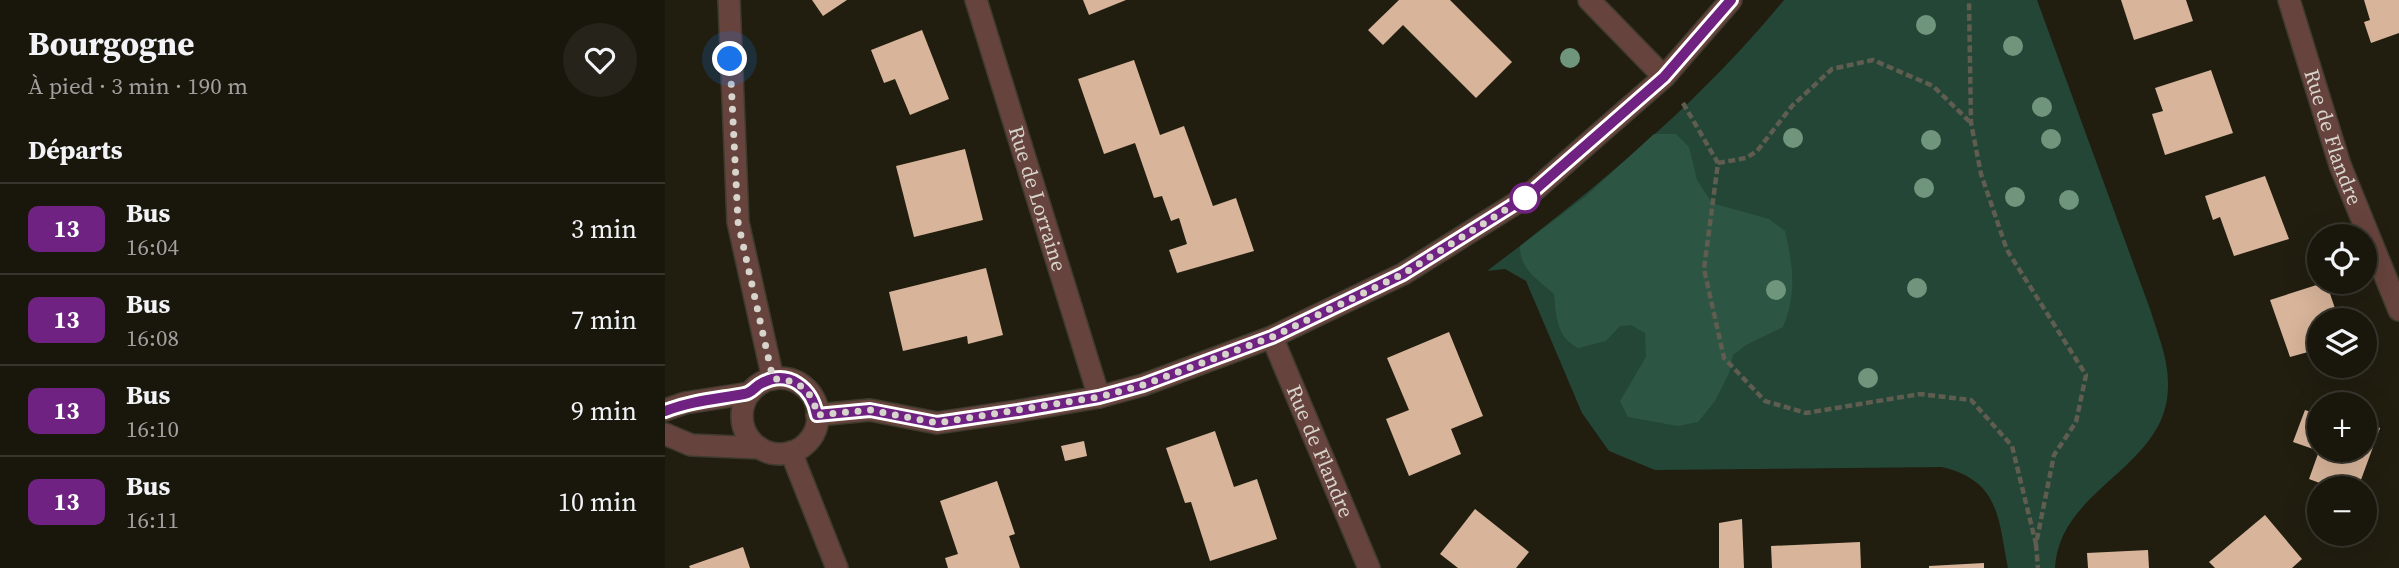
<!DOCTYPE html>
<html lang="fr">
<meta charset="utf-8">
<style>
body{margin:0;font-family:"Source Serif 4",serif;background:#26231a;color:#f1f3f6;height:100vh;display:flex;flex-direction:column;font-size:26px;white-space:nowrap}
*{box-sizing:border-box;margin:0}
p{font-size:23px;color:#9f9f9d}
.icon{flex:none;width:38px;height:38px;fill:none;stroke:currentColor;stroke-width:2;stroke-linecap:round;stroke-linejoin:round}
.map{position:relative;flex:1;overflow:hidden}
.side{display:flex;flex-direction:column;background:#19160c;width:665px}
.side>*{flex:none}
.badge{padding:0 14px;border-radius:10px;font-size:24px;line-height:46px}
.fabs{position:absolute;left:1642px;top:224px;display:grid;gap:14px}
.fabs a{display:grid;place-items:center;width:70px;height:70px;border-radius:50%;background:#19160c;box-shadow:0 7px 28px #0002,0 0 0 2px #37352d;font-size:35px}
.you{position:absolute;width:35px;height:35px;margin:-18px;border:5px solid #fff;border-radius:50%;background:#1a73e8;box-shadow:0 0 0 10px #1a73e833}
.map>.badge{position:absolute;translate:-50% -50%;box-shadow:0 0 0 4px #fff}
h2{padding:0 28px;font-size:26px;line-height:63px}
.round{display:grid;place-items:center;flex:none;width:74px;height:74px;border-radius:37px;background:#26231a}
.overview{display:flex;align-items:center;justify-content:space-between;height:119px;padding:0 28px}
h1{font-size:33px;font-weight:700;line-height:52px}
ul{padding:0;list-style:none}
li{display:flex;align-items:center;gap:21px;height:91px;padding:0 28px;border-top:2px solid #37352d}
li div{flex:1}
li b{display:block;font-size:26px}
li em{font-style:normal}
li .badge{min-width:77px;font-weight:700;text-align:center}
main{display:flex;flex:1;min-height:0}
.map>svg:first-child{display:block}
.green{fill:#234637}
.forest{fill:#2d5543}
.building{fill:#d7b49a}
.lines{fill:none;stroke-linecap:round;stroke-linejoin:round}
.minor-casing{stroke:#3e3b2e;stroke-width:24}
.path{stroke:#5f5c50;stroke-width:4.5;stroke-dasharray:7 3.5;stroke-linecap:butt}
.minor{stroke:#66433c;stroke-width:21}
.tree{fill:#6f957c}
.line-casing{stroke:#fff;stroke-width:16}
.line{stroke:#6f2282;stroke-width:10}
.walk{stroke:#d7d4cc;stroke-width:7;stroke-dasharray:0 12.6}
.stop-dot{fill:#fff;stroke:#6f2282;stroke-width:3.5}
.labels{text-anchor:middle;stroke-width:7;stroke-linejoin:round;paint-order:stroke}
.street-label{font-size:21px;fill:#d7d4cc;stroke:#181508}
</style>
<main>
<section class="side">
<div class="overview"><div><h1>Bourgogne</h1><p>À pied · 3 min · 190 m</p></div><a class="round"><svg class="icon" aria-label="heart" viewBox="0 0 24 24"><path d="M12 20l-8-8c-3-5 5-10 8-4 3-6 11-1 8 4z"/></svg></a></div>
<h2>Départs</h2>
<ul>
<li><span class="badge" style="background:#6f2282;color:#fff">13</span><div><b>Bus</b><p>16:04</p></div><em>3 min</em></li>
<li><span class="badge" style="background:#6f2282;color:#fff">13</span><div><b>Bus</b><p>16:08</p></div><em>7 min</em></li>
<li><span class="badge" style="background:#6f2282;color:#fff">13</span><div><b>Bus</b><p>16:10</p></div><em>9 min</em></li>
<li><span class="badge" style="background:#6f2282;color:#fff">13</span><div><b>Bus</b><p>16:11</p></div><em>10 min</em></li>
</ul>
</section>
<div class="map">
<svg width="1734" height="568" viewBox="0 0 1734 568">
<rect width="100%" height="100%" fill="#211e10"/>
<path class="green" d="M1119 0H1372L1485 309C1493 335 1504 360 1503 387 1502 468 1394 488 1390 568H1343C1333 518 1335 481 1277 467L990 470 944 451 917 413 861 281 840 269 822 271C929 190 1034 104 1119 0Z"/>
<path class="forest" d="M989 134H1011L1024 147 1032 180 1047 203 1104 219 1120 231C1128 267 1132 293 1118 327L1081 345 1068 355 1064 373 1050 401 1033 422 1013 426 963 417 955 401 981 357 980 333 966 325 955 326 941 341 913 348C892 337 891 317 889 294 872 279 855 270 855 246L920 197Z"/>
<g class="building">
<polygon points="147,0 182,0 158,16"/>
<polygon points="418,0 461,0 424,15"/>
<polygon points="734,0 785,0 847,62 811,98 738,25 718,45 703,30"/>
<polygon points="1456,0 1521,0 1528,21 1469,40"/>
<polygon points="1699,0 1734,0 1734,33 1706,43 1699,22 1705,20"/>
<polygon points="257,30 284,99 245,115 230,79 219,83 206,50"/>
<polygon points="469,60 495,135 519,126 548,206 571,198 589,251 512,273 504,250 522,244 514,218 506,221 497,196 489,198 470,143 439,154 413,79"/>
<polygon points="1546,70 1568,133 1500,155 1487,114 1498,111 1490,88"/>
<polygon points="300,149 318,220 249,237 231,166"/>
<polygon points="1600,176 1624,239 1569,256 1555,217 1548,220 1540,196"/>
<polygon points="321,268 338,335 303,344 302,336 238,351 224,292"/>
<polygon points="1661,282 1674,320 1654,320 1654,349 1625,357 1605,300"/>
<polygon points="784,332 818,416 786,429 796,454 744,476 721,419 744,410 722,358"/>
<polygon points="1640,410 1654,415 1654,451 1699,450 1699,422 1715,428 1693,488 1668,488 1644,479 1654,451 1628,442"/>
<polygon points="550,431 569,487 592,479 612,539 545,561 526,502 520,503 501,448"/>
<polygon points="419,441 422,456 400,461 396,446"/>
<polygon points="332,481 350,534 344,536 355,568 283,568 280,558 293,554 275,501"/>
<polygon points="810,509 864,552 851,568 793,568 775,554"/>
<polygon points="1600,515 1637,559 1627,568 1550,568 1544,562"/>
<polygon points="1077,519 1079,568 1054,568 1054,523"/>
<polygon points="1195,542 1196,568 1107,568 1106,546"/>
<polygon points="78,547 85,568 25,568 24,566"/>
<polygon points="1483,550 1484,568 1423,568 1422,553"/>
<polygon points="1319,563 1319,568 1264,568 1264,566"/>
</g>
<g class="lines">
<g class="minor-casing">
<g id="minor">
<polyline points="64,0 73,222 108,379"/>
<path id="s1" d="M311 0 434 397"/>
<polyline points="924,0 999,77"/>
<path id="s2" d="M1624 0 1675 165 1734 310"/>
<path id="s3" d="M607 337 704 568"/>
<circle cx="115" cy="416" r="38"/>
<polyline points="0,410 20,403 85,393"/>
<polyline points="152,415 205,410 272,423 353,411 434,397 478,385 607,337 738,274 864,195 999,77 1066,0"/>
<polyline points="0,434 26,445 95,448"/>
<polyline points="126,452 172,568"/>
</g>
</g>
<g class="path">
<polyline points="1018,103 1053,163 1039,269 1059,358 1100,401 1141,413 1255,394 1306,400 1347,446 1371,544 1389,455 1411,422 1421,375 1342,250 1316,174 1306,123 1304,0"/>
<polyline points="1053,163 1081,158 1092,151 1127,106 1167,69 1208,60 1268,86 1305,122"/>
<polyline points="1371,544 1373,568"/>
</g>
<use href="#minor" class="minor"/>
</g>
<g class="tree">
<circle cx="1261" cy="25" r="10"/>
<circle cx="1348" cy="46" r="10"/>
<circle cx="905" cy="58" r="10"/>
<circle cx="1377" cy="107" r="10"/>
<circle cx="1128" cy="138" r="10"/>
<circle cx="1386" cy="139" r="10"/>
<circle cx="1266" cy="140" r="10"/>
<circle cx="1259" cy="188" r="10"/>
<circle cx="1350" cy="197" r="10"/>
<circle cx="1404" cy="200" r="10"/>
<circle cx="1252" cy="288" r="10"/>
<circle cx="1111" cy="290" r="10"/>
<circle cx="1203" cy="378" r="10"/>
</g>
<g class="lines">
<g class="line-casing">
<path id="line" d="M0 411C26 401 52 399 79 394 87 393 90 386 97 383 124 369 147 388 152 415L205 410 272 423 353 411 434 397 478 385 607 337 738 274 864 195 999 77 1066 0"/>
</g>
<use href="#line" class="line"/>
<path class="walk" d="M65 59 73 222 108 379C133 379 148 390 152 415L205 410 272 423 434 397 478 385 607 337 738 274 864 195 860 198"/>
</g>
<circle class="stop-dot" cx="860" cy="198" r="14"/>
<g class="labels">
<g class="street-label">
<text dy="7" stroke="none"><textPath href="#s2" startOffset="144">Rue de Flandre</textPath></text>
<text dy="7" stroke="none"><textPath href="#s1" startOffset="208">Rue de Lorraine</textPath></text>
<text dy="7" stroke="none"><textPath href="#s3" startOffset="124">Rue de Flandre</textPath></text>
</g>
</g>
</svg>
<div class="fabs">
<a><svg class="icon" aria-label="locate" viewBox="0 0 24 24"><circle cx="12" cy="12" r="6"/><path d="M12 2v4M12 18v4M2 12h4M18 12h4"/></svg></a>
<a><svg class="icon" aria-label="layers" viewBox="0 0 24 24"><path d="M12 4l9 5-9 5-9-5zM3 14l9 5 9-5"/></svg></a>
<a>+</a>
<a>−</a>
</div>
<div class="you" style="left:65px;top:59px"></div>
</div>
</main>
